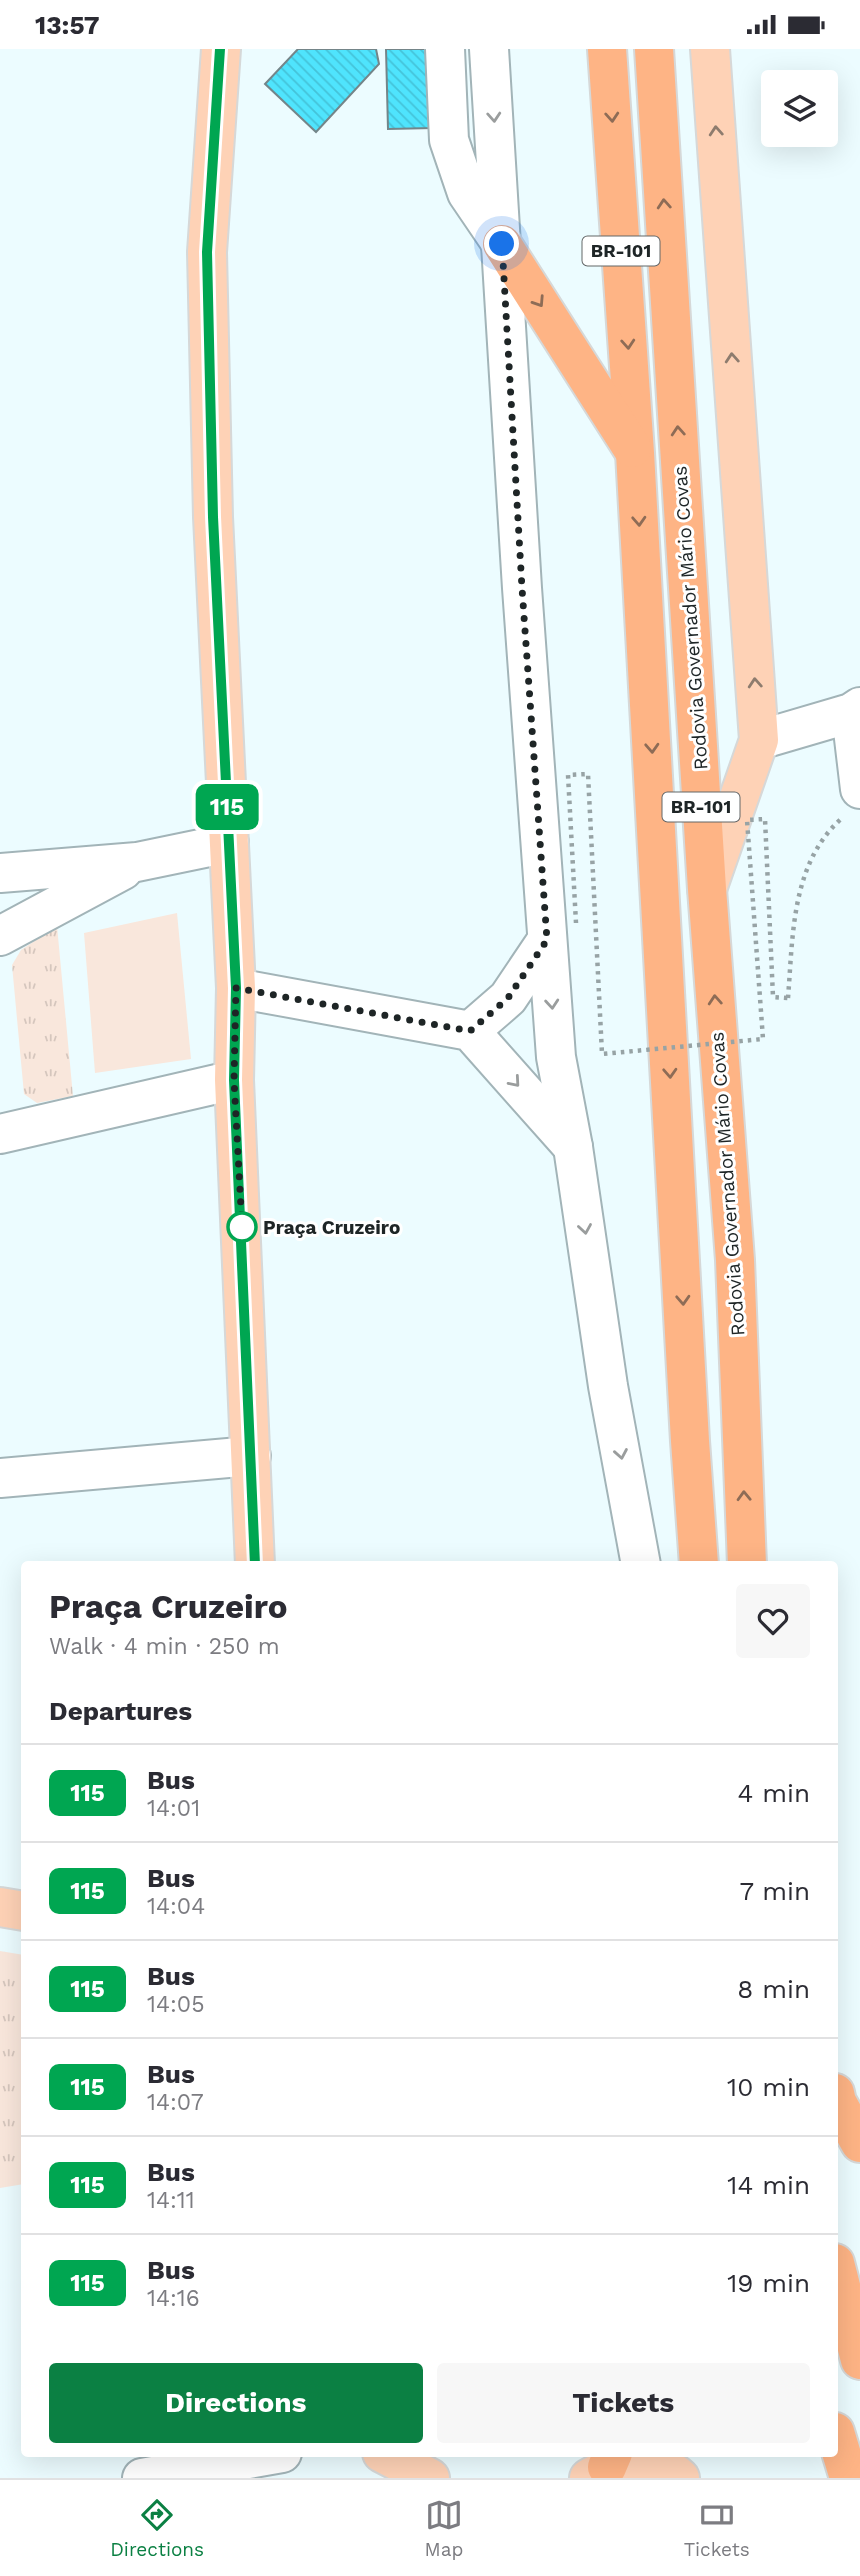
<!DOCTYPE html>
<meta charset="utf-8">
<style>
body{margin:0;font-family:"Work Sans",sans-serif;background:#f7f7f7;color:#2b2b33;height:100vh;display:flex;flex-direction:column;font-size:26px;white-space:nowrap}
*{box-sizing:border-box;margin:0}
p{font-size:23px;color:#7c7c81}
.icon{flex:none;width:38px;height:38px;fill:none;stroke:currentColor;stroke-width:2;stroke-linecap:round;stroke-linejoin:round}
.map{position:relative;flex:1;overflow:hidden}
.sheet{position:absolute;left:21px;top:1512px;width:817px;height:896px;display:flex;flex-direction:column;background:#fff;border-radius:7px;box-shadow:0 7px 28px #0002}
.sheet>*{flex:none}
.badge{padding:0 14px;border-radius:10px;font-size:24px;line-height:46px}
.buttons{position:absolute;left:761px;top:21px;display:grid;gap:14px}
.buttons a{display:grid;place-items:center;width:77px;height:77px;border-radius:7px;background:#fff;box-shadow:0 7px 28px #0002;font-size:35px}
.you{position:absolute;width:35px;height:35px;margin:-18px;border:5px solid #fff;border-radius:50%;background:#1a73e8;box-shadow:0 0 0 10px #1a73e833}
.map>.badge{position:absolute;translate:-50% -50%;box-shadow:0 0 0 4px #fff}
h2{padding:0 28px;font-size:26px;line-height:63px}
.round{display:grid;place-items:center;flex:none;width:74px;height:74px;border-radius:7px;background:#f7f7f7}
.summary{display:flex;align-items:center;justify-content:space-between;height:119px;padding:0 28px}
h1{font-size:33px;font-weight:700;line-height:52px}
.button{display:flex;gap:14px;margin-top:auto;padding:14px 28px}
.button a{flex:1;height:80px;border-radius:7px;background:#0b8043;color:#fff;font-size:28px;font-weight:700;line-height:80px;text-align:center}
.button a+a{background:#f7f7f7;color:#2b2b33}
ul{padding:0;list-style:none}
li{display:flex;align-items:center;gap:21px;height:98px;padding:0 28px;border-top:2px solid #e1e1e2}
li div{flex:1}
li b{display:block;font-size:26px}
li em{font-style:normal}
li .badge{min-width:77px;font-weight:700;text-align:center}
.status{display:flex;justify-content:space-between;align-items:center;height:49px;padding:0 35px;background:#fff;direction:ltr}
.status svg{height:19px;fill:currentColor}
.tab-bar{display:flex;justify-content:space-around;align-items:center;height:98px;border-top:2px solid #e1e1e2;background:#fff;font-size:19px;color:#7c7c81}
.tab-bar a{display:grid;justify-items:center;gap:4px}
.tab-bar .active{color:#0b8043}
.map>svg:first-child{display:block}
.grass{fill:url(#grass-tufts)}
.pitch{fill:#f9e7dc}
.building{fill:url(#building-back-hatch);stroke:#748589;stroke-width:2}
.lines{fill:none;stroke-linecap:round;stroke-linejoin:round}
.minor-casing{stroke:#a2b4b8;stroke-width:42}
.major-casing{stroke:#d6d8d8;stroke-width:42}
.highway-casing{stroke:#d6d8d8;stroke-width:42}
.path{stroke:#97a3a5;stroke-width:4.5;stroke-dasharray:3.5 5;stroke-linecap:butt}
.minor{stroke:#fff;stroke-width:38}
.major{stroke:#fed2b6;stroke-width:38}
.highway{stroke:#feb485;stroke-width:38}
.path-bridge{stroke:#97a3a5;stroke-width:4.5;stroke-dasharray:3.5 5;stroke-linecap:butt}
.oneway{stroke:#9a9d9d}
.oneway2{stroke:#8e6c56}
.oneway3{stroke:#8e7c6e}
.line-casing{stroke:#fff;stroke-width:16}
.line{stroke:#00a651;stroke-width:10}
.walk{stroke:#1e2526;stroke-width:7;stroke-dasharray:0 12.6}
.stop-dot{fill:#fff;stroke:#00a651;stroke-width:3.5}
.labels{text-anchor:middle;stroke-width:6;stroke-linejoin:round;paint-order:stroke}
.shield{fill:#fff;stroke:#626667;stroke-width:2}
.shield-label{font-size:18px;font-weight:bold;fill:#1e2526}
.street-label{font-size:19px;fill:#1e2526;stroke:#fff}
.stop-label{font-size:19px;font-weight:bold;fill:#1e2526;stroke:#fff;text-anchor:start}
</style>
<div class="status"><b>13:57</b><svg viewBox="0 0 49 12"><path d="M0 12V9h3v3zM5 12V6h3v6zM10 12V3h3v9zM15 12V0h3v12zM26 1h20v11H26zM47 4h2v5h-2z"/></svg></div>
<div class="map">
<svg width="860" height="2429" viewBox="0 0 860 2429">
<defs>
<pattern id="grass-tufts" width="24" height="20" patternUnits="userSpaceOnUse" patternTransform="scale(1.75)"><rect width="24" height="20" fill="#f9e7dc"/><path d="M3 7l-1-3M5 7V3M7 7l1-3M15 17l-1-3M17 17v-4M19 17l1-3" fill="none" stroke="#d5c6bd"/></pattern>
<pattern id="building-back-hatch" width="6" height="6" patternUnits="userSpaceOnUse" patternTransform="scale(1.75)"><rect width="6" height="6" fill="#4fe4fd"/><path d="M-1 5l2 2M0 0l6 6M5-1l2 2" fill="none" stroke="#44c3d9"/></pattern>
</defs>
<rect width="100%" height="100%" fill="#ecfcff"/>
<g class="grass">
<polygon points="57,877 73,1047 37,1054 24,1045 12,916 21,901"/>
<polygon points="0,1902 24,1906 24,2135 0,2139"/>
</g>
<polygon class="pitch" points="177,864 191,1010 95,1024 84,884"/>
<g class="building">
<polygon points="298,0 376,0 379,15 316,83 265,35"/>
<polygon points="386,0 431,0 433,79 388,80"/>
</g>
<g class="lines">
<g class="minor-casing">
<g id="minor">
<polyline points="445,0 449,91 467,144 501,194"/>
<polyline points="489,0 522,539 556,1008 573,1098 608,1337 641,1516"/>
<polyline points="851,664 860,740"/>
<polyline points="759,691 851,664 860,658"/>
<polyline points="0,824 137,813 229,794"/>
<polyline points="0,887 123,821"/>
<polyline points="236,939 470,982 573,1098"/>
<polyline points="470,982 508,949 547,891"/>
<polyline points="0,1085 234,1031"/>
<polyline points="0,1429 251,1407"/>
<polyline points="142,2429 282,2404"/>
</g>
</g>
<g class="major-casing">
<g id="major">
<polyline points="221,0 207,203 213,468 236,939 234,1031 255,1516"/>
<polyline points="707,840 759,691 710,0"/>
<polyline points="0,1858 24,1862"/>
<polyline points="382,2404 430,2429"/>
<path d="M589 2429C616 2413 654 2405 680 2429"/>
</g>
</g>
<g class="highway-casing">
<g id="highway">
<polyline points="607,0 635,404 690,1392 699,1516"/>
<polyline points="654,0 707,840 735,1211 747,1516"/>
<polyline points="502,195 632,399"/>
<polyline points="835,2044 837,2053 860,2094"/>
<polyline points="835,2214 860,2311"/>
<polyline points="835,2383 849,2429"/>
<polyline points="607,2418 613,2404"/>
</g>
</g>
<path class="path" d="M788 949C793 887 791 815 841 770"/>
<use href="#minor" class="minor"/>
<use href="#major" class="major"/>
<use href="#highway" class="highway"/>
<polyline class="path-bridge" points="576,874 568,726 588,725 602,1005 763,990 747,771 765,770 773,948 788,949"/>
</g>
<defs><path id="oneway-chevron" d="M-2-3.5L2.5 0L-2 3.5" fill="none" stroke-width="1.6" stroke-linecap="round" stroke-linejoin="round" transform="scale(1.75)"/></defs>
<g class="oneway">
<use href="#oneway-chevron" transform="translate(494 68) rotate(86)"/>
<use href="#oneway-chevron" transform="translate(552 955) rotate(85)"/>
<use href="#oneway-chevron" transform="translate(515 1033) rotate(49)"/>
<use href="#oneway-chevron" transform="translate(585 1180) rotate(81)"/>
<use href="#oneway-chevron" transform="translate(621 1405) rotate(80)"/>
</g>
<g class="oneway2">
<use href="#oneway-chevron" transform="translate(612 68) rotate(86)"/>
<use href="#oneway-chevron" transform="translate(664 155) rotate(-94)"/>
<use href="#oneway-chevron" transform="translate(539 253) rotate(57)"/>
<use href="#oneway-chevron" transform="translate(628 295) rotate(86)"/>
<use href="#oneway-chevron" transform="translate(678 382) rotate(-94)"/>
<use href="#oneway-chevron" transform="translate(639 472) rotate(87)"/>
<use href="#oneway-chevron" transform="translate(652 699) rotate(87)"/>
<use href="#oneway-chevron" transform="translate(715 951) rotate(-94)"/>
<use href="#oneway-chevron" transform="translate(670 1024) rotate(87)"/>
<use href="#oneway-chevron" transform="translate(683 1251) rotate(87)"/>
<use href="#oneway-chevron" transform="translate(744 1447) rotate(-92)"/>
</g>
<g class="oneway3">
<use href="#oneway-chevron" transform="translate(716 82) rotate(-94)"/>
<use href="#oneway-chevron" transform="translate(732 309) rotate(-94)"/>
<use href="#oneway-chevron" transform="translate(755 634) rotate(-94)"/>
</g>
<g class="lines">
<g class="line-casing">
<polyline id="line" points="220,0 207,203 213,468 236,939 234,1031 255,1516"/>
</g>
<use href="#line" class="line"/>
<polyline class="walk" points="242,1178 234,1031 236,939 470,982 508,949 547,891 522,539 502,195"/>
</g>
<circle class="stop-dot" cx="242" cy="1178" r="14"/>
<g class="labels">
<g class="shield">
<rect x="582.5" y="187.5" width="77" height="29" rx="5"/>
<rect x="662.5" y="743.5" width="77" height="29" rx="5"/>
</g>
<g class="shield-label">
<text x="621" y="208">BR-101</text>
<text x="701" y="764">BR-101</text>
</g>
<g class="street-label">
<text transform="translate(690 569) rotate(-94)" y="7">Rodovia Governador Mário Covas</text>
<text transform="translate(727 1135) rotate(-94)" y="7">Rodovia Governador Mário Covas</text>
</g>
<g class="stop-label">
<text x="263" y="1185">Praça Cruzeiro</text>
</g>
</g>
</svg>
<div class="buttons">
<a><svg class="icon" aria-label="layers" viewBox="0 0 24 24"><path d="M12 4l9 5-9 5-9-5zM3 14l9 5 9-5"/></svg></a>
</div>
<div class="you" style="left:502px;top:195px"></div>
<b class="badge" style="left:227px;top:758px;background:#00a651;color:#fff">115</b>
<section class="sheet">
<div class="summary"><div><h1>Praça Cruzeiro</h1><p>Walk · 4 min · 250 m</p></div><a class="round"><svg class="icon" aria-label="heart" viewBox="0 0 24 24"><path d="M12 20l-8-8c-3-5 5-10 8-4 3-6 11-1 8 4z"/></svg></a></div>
<h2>Departures</h2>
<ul>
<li><span class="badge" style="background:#00a651;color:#fff">115</span><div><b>Bus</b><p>14:01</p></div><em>4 min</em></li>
<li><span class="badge" style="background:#00a651;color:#fff">115</span><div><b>Bus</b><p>14:04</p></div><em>7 min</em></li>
<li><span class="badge" style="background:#00a651;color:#fff">115</span><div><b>Bus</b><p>14:05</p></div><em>8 min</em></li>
<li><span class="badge" style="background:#00a651;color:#fff">115</span><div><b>Bus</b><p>14:07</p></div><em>10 min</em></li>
<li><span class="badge" style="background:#00a651;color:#fff">115</span><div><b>Bus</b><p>14:11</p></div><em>14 min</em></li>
<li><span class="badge" style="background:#00a651;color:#fff">115</span><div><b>Bus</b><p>14:16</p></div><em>19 min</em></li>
</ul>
<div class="button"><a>Directions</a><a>Tickets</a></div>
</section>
</div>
<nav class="tab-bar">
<a class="active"><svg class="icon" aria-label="directions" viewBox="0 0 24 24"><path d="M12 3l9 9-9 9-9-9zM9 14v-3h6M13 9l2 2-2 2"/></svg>Directions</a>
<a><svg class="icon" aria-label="map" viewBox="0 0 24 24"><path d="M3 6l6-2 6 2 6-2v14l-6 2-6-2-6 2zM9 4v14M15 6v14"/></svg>Map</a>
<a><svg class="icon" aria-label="tickets" viewBox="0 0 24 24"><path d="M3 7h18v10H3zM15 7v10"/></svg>Tickets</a>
</nav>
